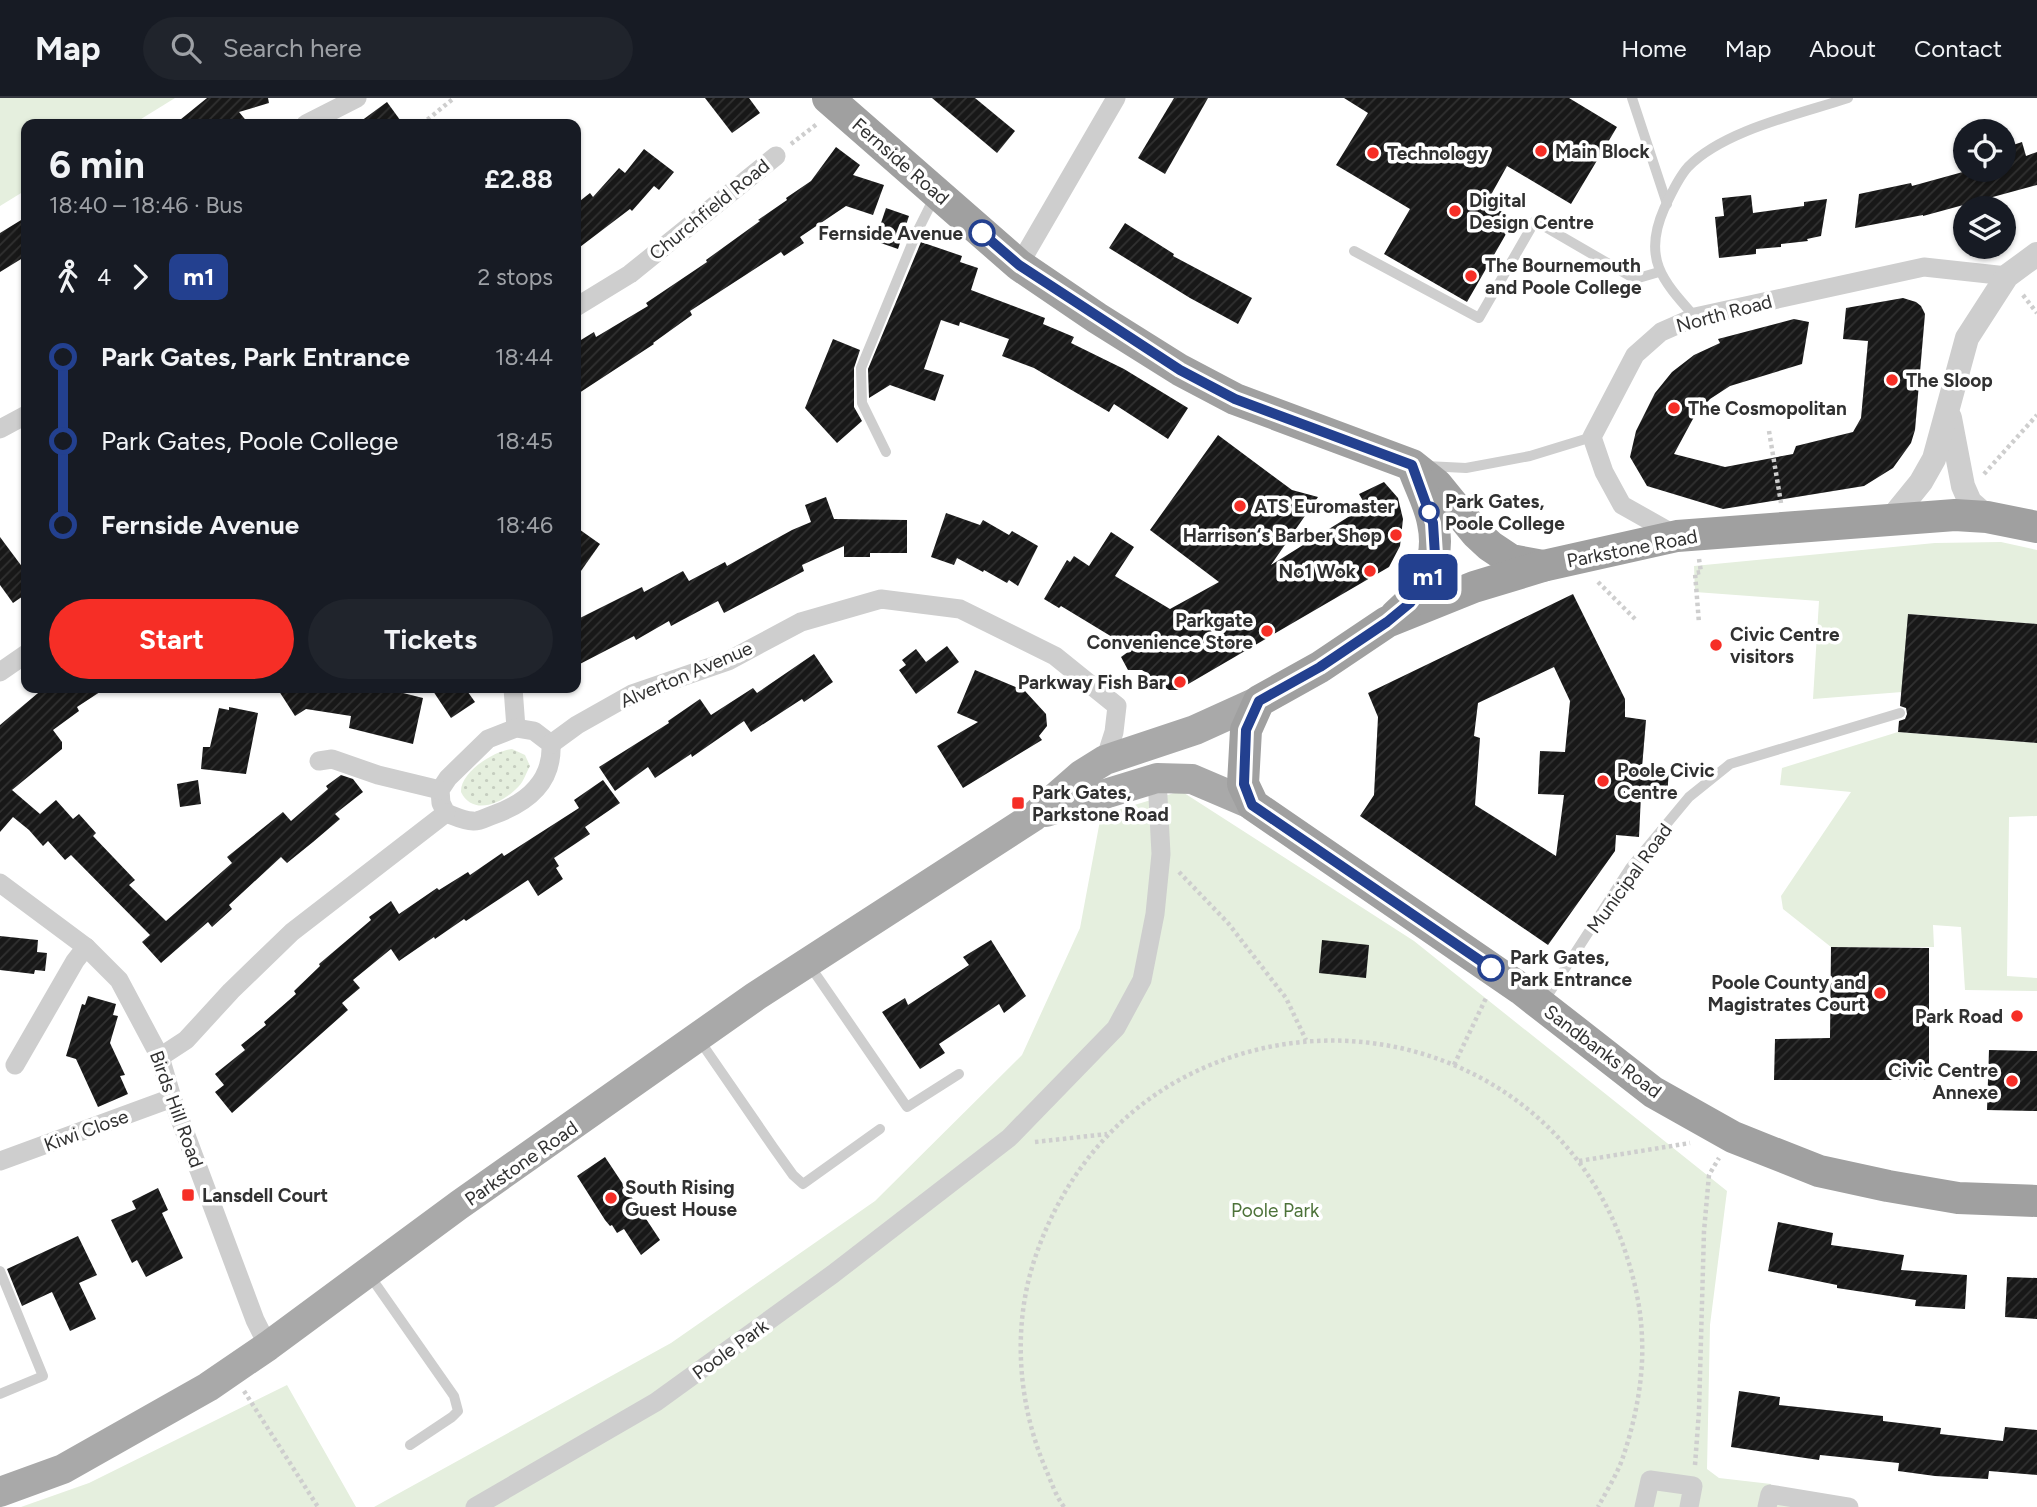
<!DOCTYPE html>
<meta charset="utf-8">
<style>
body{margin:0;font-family:Figtree,sans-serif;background:#20242c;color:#f1f3f6;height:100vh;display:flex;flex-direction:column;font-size:26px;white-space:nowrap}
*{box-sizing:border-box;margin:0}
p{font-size:23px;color:#9ea1a6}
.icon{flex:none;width:38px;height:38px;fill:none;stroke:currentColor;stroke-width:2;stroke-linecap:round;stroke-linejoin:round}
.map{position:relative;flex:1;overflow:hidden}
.details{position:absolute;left:21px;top:21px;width:560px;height:574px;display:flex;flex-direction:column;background:#171b24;border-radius:14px;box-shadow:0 2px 5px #0004}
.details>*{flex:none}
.badge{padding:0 14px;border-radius:10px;font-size:24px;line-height:46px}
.controls{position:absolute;left:1953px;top:21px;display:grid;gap:14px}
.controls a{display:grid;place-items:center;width:63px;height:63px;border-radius:50%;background:#171b24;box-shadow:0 2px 5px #0004;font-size:35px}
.map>.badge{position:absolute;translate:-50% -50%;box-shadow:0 0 0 4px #fff}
.legs{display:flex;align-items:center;gap:10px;height:77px;padding:0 28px;font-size:23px}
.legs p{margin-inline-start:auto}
.summary{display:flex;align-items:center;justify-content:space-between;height:119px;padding:0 28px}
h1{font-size:38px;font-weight:700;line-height:52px}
.button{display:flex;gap:14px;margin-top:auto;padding:14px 28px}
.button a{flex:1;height:80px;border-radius:42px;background:#f62e26;color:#fff;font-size:28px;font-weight:700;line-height:80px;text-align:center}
.button a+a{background:#20242c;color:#f1f3f6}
ul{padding:0 28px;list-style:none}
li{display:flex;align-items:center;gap:24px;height:84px;font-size:26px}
li i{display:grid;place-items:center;width:10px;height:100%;margin:0 9px;background:currentColor}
li i::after{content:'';width:18px;height:18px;margin:-9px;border:5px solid;border-radius:50%;background:#171b24}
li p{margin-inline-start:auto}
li:first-child i{background:linear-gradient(#0000 50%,currentColor 0)}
li:last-child i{background:linear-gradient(currentColor 50%,#0000 0)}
header{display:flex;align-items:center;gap:42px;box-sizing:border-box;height:98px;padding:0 35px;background:#171b24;border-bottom:2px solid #363941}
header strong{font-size:33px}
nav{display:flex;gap:38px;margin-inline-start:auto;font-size:24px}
.search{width:490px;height:63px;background:#20242c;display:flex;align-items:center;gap:18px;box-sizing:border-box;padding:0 24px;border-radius:38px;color:#9ea1a6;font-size:26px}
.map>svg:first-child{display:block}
.grass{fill:url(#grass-dots)}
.green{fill:#e5efde}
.building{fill:url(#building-hatch);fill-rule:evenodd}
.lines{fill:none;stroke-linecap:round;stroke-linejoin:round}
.path{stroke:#cecece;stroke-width:4.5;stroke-dasharray:3.5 3.5;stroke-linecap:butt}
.service{stroke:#cecece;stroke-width:10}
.minor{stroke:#cecece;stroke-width:19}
.tertiary{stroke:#cecece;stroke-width:24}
.primary{stroke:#a9a9a9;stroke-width:30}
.trunk{stroke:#a0a0a0;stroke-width:32}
.line-1-casing{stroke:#fff;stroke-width:16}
.line-1{stroke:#23408f;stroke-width:10}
.poi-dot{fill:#f62e26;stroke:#fff;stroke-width:2.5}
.stop-1-dot{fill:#fff;stroke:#23408f;stroke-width:3.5}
.labels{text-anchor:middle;stroke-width:7;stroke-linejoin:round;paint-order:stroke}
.poi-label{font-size:19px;font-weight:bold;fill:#313131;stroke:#fff;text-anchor:start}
.street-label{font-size:19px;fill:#313131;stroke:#fff}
.stop-label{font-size:19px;font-weight:bold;fill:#313131;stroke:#fff;text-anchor:start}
.park-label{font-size:19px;fill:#4d7239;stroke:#fff}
</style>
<header>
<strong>Map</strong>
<div class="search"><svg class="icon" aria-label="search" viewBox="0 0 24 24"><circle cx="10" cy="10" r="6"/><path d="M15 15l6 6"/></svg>Search here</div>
<nav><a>Home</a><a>Map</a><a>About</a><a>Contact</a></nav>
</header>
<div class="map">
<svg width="2037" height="1409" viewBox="0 0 2037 1409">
<defs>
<pattern id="grass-dots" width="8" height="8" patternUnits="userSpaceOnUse" patternTransform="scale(1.75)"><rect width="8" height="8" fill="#e5efde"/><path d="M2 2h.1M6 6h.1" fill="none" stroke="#c5cdbf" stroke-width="1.8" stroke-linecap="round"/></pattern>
<pattern id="building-hatch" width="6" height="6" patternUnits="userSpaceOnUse" patternTransform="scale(1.75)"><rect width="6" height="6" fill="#181818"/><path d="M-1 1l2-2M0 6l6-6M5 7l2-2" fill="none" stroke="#313131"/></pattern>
</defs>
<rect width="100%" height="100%" fill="#fff"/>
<path class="grass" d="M512 651 525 657 530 668C526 675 524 683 519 688 504 705 473 719 461 694 460 674 494 653 512 651Z"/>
<g class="green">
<polygon points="0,0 175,0 133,26 26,26 26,92 0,108"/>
<polygon points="2001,444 2037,452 2037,526 1909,516 1902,594 1813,601 1819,503 1695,494 1694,468 1935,445"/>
<polygon points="1898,634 2037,645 2037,718 2009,719 2007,878 2037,880 2037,893 1965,892 1961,829 1933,827 1934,849 1831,849 1783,811 1781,798 1851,694 1780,687 1782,670"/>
<polygon points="1181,693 1414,843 1727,1093 1710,1227 1707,1371 1719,1380 1771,1386 1770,1395 1849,1409 374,1409 671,1245 875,1103 1022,957 1080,830 1101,717"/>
<polygon points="287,1287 356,1409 21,1409 89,1385"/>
</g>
<g class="building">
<polygon points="207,0 268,0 269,5 239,14 249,26 175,26"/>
<polygon points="705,0 749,0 760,15 732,35"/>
<polygon points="932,0 975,0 1015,33 997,55"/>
<polygon points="1174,0 1208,0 1165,76 1138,60"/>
<polygon points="1344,0 1569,0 1617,29 1571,106 1507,68 1487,104 1514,122 1467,204 1384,156 1410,111 1336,67 1368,15"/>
<polygon points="387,4 403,26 357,26"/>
<polygon points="2022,44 2026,58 2037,54 2037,87 1923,118 1923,117 1855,130 1859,96 1911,85 1912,88 1970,72 2004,72 2004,50"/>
<polygon points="836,49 860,67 853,77 884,87 873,117 846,108 800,139 804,145 784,158 781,154 690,213 692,217 653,245 654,246 576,297 576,245 594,234 596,239 648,208 646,205 707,164 706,162 760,123 758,122 787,102 786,100 811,83"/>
<polygon points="644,51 674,74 659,92 654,88 632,113 630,111 576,152 576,106 590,95 593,99 619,70 625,75"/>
<polygon points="1751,97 1753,115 1804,108 1804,104 1827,101 1821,138 1807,141 1808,143 1781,146 1781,149 1756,151 1756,156 1719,160 1715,119 1724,118 1722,100"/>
<polygon points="886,110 909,118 898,151 875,143"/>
<polygon points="26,119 26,158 0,174 0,135"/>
<polygon points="1125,125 1174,156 1173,158 1252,200 1238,226 1190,200 1109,150"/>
<polygon points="921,144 962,158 960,164 978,170 971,192 1045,220 1043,226 1074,239 1071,245 1124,271 1188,310 1168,341 1114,306 1109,314 1034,270 1002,258 1009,241 960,224 959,228 941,222 924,271 944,277 935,303 890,287 869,300 868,271"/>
<polygon points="1903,200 1916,204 1921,208 1925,216 1915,332 1911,345 1893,370 1864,388 1723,411 1647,388 1630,359 1636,333 1655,295 1672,274 1694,257 1720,245 1718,241 1794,221 1809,224 1802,266 1730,288 1710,301 1694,319 1674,356 1725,369 1793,356 1796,348 1853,334 1861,320 1868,243 1843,241 1846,210"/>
<polygon points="833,241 860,252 854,270 854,309 862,323 837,345 805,310"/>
<polygon points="1218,337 1292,392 1318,399 1271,467 1366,408 1359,396 1384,384 1398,400 1403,421 1400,448 1389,469 1178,592 1169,592 1142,572 1128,572 1121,559 1132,551 1061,508 1059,510 1044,501 1067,462 1070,464 1074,458 1089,468 1111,434 1134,449 1115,478 1170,511 1219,484 1150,432"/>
<polygon points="826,399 834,421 907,422 907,455 870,455 870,459 844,459 844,448 802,467 804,473 724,515 718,503 671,528 669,523 636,542 634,538 576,568 576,522 642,489 644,494 683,473 689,483 725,464 727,468 792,432 811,424 805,407"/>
<polygon points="946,415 980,427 983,422 1009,437 1012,433 1038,448 1018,488 1009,482 1007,485 984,472 983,474 957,460 954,467 931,459"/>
<polygon points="576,429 600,446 576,480"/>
<polygon points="0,439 26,474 26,496 13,505 0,487"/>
<path d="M1573 496 1625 601V619L1646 622 1642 670 1669 671 1667 699 1641 697 1639 739 1616 737 1615 753 1548 847 1360 718 1374 697 1378 619 1368 595ZM1554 569 1570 603 1565 654 1540 653 1538 696 1564 697 1556 758 1475 707 1480 640 1474 638 1478 605Z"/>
<polygon points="1908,516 2037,526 2037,645 1898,634 1899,623 1905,621 1907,616 1906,610 1900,608"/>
<polygon points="947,548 959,564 916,596 899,572 906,567 902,562 916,551 926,564"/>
<polygon points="814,556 833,584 804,604 802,601 751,634 744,623 692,659 691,656 655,680 648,669 615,693 599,669 669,625 668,623 700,601 711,617 753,590 757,595"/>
<polygon points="975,572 1025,593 1046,616 1047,628 1039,638 1042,642 963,690 937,648 978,624 957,615"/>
<polygon points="44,590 106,590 77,609 79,613 53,632 62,644 62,651 12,692 40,716 56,702 73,721 79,716 96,735 93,738 135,782 129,787 166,823 232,765 227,759 283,714 291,723 328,691 326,688 341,677 353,681 363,694 335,716 340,721 313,744 287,765 281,759 229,807 232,811 212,829 208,824 161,865 142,844 150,837 71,757 65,762 48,743 43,748 29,732 13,719 0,734 0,627"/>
<polygon points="277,590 383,590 423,600 413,646 349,630 351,618 306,611 295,618"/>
<polygon points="431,590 465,590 475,604 451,620"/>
<polygon points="229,609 258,615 246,676 201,671 203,649 210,649 219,610 229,612"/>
<polygon points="198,682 201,706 180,709 177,686"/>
<polygon points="603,682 620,705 585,729 590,736 554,760 559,768 556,770 563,781 538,798 528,782 466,823 464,821 435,841 434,839 399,863 391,851 353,882 360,890 342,905 348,912 232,1015 215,994 224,987 215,976 245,952 241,947 266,927 264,924 296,896 294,893 320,868 319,866 371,822 369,819 391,803 399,816 437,790 439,792 468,774 470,777 502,755 504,758 579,710 574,702"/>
<polygon points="0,838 38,842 37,854 47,855 45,873 35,872 34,876 0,872"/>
<polygon points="991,842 1026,898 1004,915 999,906 939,946 945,955 920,971 882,914 905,900 908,907 969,867 963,859"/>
<polygon points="1322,842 1369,847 1366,880 1319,875"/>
<polygon points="1831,849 1929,850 1929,982 1774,982 1775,941 1830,940"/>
<polygon points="88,898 116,906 113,917 118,918 110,945 125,977 120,978 128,996 98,1009 76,961 66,958 82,906 85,907"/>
<polygon points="1989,952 2037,953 2037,1013 1987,1012"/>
<polygon points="605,1059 660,1142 641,1157 624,1131 617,1135 612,1127 610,1128 605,1122 577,1078"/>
<polygon points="158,1090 168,1112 162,1115 183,1160 146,1179 137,1162 132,1165 111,1122 136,1111 132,1103"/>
<polygon points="1778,1124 1833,1135 1831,1147 1904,1157 1901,1172 1967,1177 1965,1211 1915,1208 1916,1202 1837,1190 1837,1187 1768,1173"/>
<polygon points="78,1138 97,1177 79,1185 96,1221 70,1233 52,1194 22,1208 7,1171"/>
<polygon points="2007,1179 2037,1180 2037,1221 2005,1219"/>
<polygon points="1739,1293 1780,1299 1779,1307 1883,1318 1883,1323 1941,1330 1940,1336 2003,1343 2005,1329 2037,1332 2037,1377 1989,1373 1988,1381 1935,1378 1898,1373 1899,1365 1820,1357 1819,1362 1731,1349"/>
</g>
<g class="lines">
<g class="path">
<polyline points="422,26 454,0"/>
<polyline points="791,46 817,26"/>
<polyline points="2023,197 2037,215"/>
<polyline points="1769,333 1781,405"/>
<polyline points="1984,376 2037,317"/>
<polyline points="1699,461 1701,474 1695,475 1699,525"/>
<polyline points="1598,484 1635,521"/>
<polyline points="1179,774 1228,825 1286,900 1306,942"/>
<polyline points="1454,967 1487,898"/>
<polyline points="1035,1044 1107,1036"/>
<polyline points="1579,1063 1690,1045"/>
<polyline points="244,1293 318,1409"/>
<polyline points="1695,1367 1699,1313 1704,1133 1709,1077 1719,1060"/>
<path d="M1064 1409C1056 1398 1052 1386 1047 1374 1018 1308 1012 1231 1034 1163 1058 1089 1105 1026 1172 986 1339 889 1555 960 1622 1144 1633 1175 1641 1207 1642 1240 1644 1281 1635 1324 1622 1362 1616 1378 1606 1394 1598 1409"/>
</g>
<g class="service">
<polyline points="1632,0 1667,106"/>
<polyline points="1354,153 1479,220 1535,123 1635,181 1659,174"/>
<path d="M1695 219C1663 183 1642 161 1664 111 1670 98 1678 80 1688 69 1724 32 1800 16 1848 0"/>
<polyline points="886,354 862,305 861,270 916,136 935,98"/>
<polyline points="1426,368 1466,370 1530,358 1592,339"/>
<polyline points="810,868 907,1009 959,976"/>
<polyline points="1544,903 1630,770 1689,699 1730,666 1900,615"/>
<polyline points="700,943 773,1049 793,1077 803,1086 880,1031"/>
<polyline points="0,1173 43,1278 0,1296"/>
<polyline points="370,1178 454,1298 458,1313 452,1319 410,1347"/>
</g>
<g class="minor">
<polyline points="306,26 357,0"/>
<polyline points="1019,167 1116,0"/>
<polyline points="576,209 630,176 776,58"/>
<polyline points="0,331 26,317"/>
<polyline points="1677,438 1622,407 1604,374 1592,339 1635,257 1661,234 1695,219 1924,169 2007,178"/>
<polyline points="0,574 26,556"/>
<polyline points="513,590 516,630"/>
<path d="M516 630 534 633 551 646C553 684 527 705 493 717 487 719 479 724 473 723 464 723 454 718 446 715L441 705 440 692 448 680 488 641Z"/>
<polyline points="551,646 577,627 632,596 728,563 801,524 881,501 960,511 1055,558 1117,608 1114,634 1105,662"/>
<polyline points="319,663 332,661 378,677 440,692"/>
<polyline points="0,785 86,849 119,882 160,959 172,1000 255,1222 268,1248"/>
<polyline points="160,959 186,942 231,893 292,834 446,715"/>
<polyline points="15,967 75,863 86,849"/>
<polyline points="0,1063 172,1000"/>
<polyline points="475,1409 656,1304 833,1176 1009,1040 1116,930 1142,882 1155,816 1161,756 1157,680"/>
<polyline points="1644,1409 1650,1382 1693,1388 1689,1409"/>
<polyline points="1767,1409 1770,1396 1849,1409"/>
</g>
<g class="tertiary">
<polyline points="1950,320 1963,388 1970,404 1987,419"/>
<polyline points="1891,421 1921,384 1934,361 1967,240 2007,178 2037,156"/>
</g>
<g class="primary">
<polyline points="1046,714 1157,680 1192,681 1253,707"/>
<polyline points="0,1394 63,1371 208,1289 268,1248 459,1107 756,898 1033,719 1081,677 1105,662 1195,632 1259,603"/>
</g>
<g class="trunk">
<polyline points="828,0 1019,167 1097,220 1180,272 1235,301 1412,367 1437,387 1476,435 1490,448 1511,462 1543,468"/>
<polyline points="2037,429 1987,419 1955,417 1677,438 1543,468 1474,489 1387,524 1320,569 1259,603 1246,632 1243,686 1253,707 1521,891 1653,994 1733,1039 1819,1073 1888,1088 1958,1100 2037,1103"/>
<path d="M1396 517C1424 494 1441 462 1433 425 1430 407 1420 389 1414 372"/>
</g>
</g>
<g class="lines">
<g class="line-1-casing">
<polyline id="line-1" points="982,135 1019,167 1180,272 1235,301 1412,367 1433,425 1435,457 1427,482 1410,505 1387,524 1320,569 1259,603 1246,632 1244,686 1252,707 1491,870"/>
</g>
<use href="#line-1" class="line-1"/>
</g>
<g class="poi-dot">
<circle cx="1541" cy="53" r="7"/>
<circle cx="1373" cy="55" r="7"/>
<circle cx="1455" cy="113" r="7"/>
<circle cx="1471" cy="178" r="7"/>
<circle cx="1892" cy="282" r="7"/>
<circle cx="1674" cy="310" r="7"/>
<circle cx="1240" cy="408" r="7"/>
<circle cx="1396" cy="437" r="7"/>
<circle cx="1370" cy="473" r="7"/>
<circle cx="1267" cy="533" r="7"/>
<circle cx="1716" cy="547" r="7"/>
<circle cx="1180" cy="584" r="7"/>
<circle cx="1603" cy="683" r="7"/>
<rect x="1011" y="698" width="14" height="14" rx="3.5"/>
<circle cx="1880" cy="895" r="7"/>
<circle cx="2017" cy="918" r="7"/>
<circle cx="2012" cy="983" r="7"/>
<rect x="181" y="1090" width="14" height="14" rx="3.5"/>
<circle cx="611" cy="1100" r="7"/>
</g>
<g class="stop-1-dot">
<circle cx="982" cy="135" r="12"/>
<circle cx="1429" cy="414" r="9"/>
<circle cx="1491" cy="870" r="12"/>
</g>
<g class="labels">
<g class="poi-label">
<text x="1555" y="60">Main Block</text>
<text x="1387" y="62">Technology</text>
<text x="1469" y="109">Digital<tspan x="1469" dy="22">Design Centre</tspan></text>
<text x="1485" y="174">The Bournemouth<tspan x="1485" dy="22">and Poole College</tspan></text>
<text x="1906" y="289">The Sloop</text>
<text x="1688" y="317">The Cosmopolitan</text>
<text x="1254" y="415">ATS Euromaster</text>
<text x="1382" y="444" text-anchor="end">Harrison‘s Barber Shop</text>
<text x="1356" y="480" text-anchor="end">No1 Wok</text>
<text x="1253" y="529" text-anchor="end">Parkgate<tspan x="1253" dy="22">Convenience Store</tspan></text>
<text x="1730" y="543">Civic Centre<tspan x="1730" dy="22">visitors</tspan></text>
<text x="1166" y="591" text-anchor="end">Parkway Fish Bar</text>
<text x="1617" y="679">Poole Civic<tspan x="1617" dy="22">Centre</tspan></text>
<text x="1032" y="701">Park Gates,<tspan x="1032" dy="22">Parkstone Road</tspan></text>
<text x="1866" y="891" text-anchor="end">Poole County and<tspan x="1866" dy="22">Magistrates Court</tspan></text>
<text x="2003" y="925" text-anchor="end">Park Road</text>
<text x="1998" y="979" text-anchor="end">Civic Centre<tspan x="1998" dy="22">Annexe</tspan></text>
<text x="625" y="1096">South Rising<tspan x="625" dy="22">Guest House</tspan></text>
<text x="202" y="1104">Lansdell Court</text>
</g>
<g class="street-label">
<text transform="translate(901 63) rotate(41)" y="7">Fernside Road</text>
<text transform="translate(709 111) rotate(-39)" y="7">Churchfield Road</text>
<text transform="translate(1724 215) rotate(-15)" y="7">North Road</text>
<text transform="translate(1632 450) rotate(-11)" y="7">Parkstone Road</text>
<text transform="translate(686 576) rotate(-23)" y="7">Alverton Avenue</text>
<text transform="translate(1629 780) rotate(-54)" y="7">Municipal Road</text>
<text transform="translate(1603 953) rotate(37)" y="7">Sandbanks Road</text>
<text transform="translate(177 1011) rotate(70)" y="7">Birds Hill Road</text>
<text transform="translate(86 1032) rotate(-20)" y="7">Kiwi Close</text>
<text transform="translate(521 1065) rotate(-35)" y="7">Parkstone Road</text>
<text transform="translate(730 1251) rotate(-36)" y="7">Poole Park</text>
</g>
<g class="stop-label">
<text x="963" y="142" text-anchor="end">Fernside Avenue</text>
<text x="1445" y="410">Park Gates,<tspan x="1445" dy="22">Poole College</tspan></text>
<text x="1510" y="866">Park Gates,<tspan x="1510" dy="22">Park Entrance</tspan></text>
</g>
<g class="park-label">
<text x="1275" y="1119">Poole Park</text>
</g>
</g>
</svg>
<div class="controls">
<a><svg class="icon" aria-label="locate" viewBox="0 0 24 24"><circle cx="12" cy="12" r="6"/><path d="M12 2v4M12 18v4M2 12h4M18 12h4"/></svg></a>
<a><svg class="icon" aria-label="layers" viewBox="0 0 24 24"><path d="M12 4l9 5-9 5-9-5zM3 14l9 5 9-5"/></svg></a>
</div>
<b class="badge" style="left:1428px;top:479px;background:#23408f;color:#fff">m1</b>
<section class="details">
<div class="summary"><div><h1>6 min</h1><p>18:40 – 18:46 · Bus</p></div><b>£2.88</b></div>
<div class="legs"><svg class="icon" aria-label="walk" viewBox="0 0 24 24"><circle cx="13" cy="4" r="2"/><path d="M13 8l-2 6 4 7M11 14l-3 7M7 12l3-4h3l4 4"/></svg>4<svg class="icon" aria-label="forward" viewBox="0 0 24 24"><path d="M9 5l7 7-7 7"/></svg><b class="badge" style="background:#23408f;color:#fff">m1</b><p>2 stops</p></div>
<ul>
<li><i style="color:#23408f"></i><b>Park Gates, Park Entrance</b><p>18:44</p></li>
<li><i style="color:#23408f"></i><span>Park Gates, Poole College</span><p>18:45</p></li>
<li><i style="color:#23408f"></i><b>Fernside Avenue</b><p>18:46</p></li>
</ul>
<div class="button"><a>Start</a><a>Tickets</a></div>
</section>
</div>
